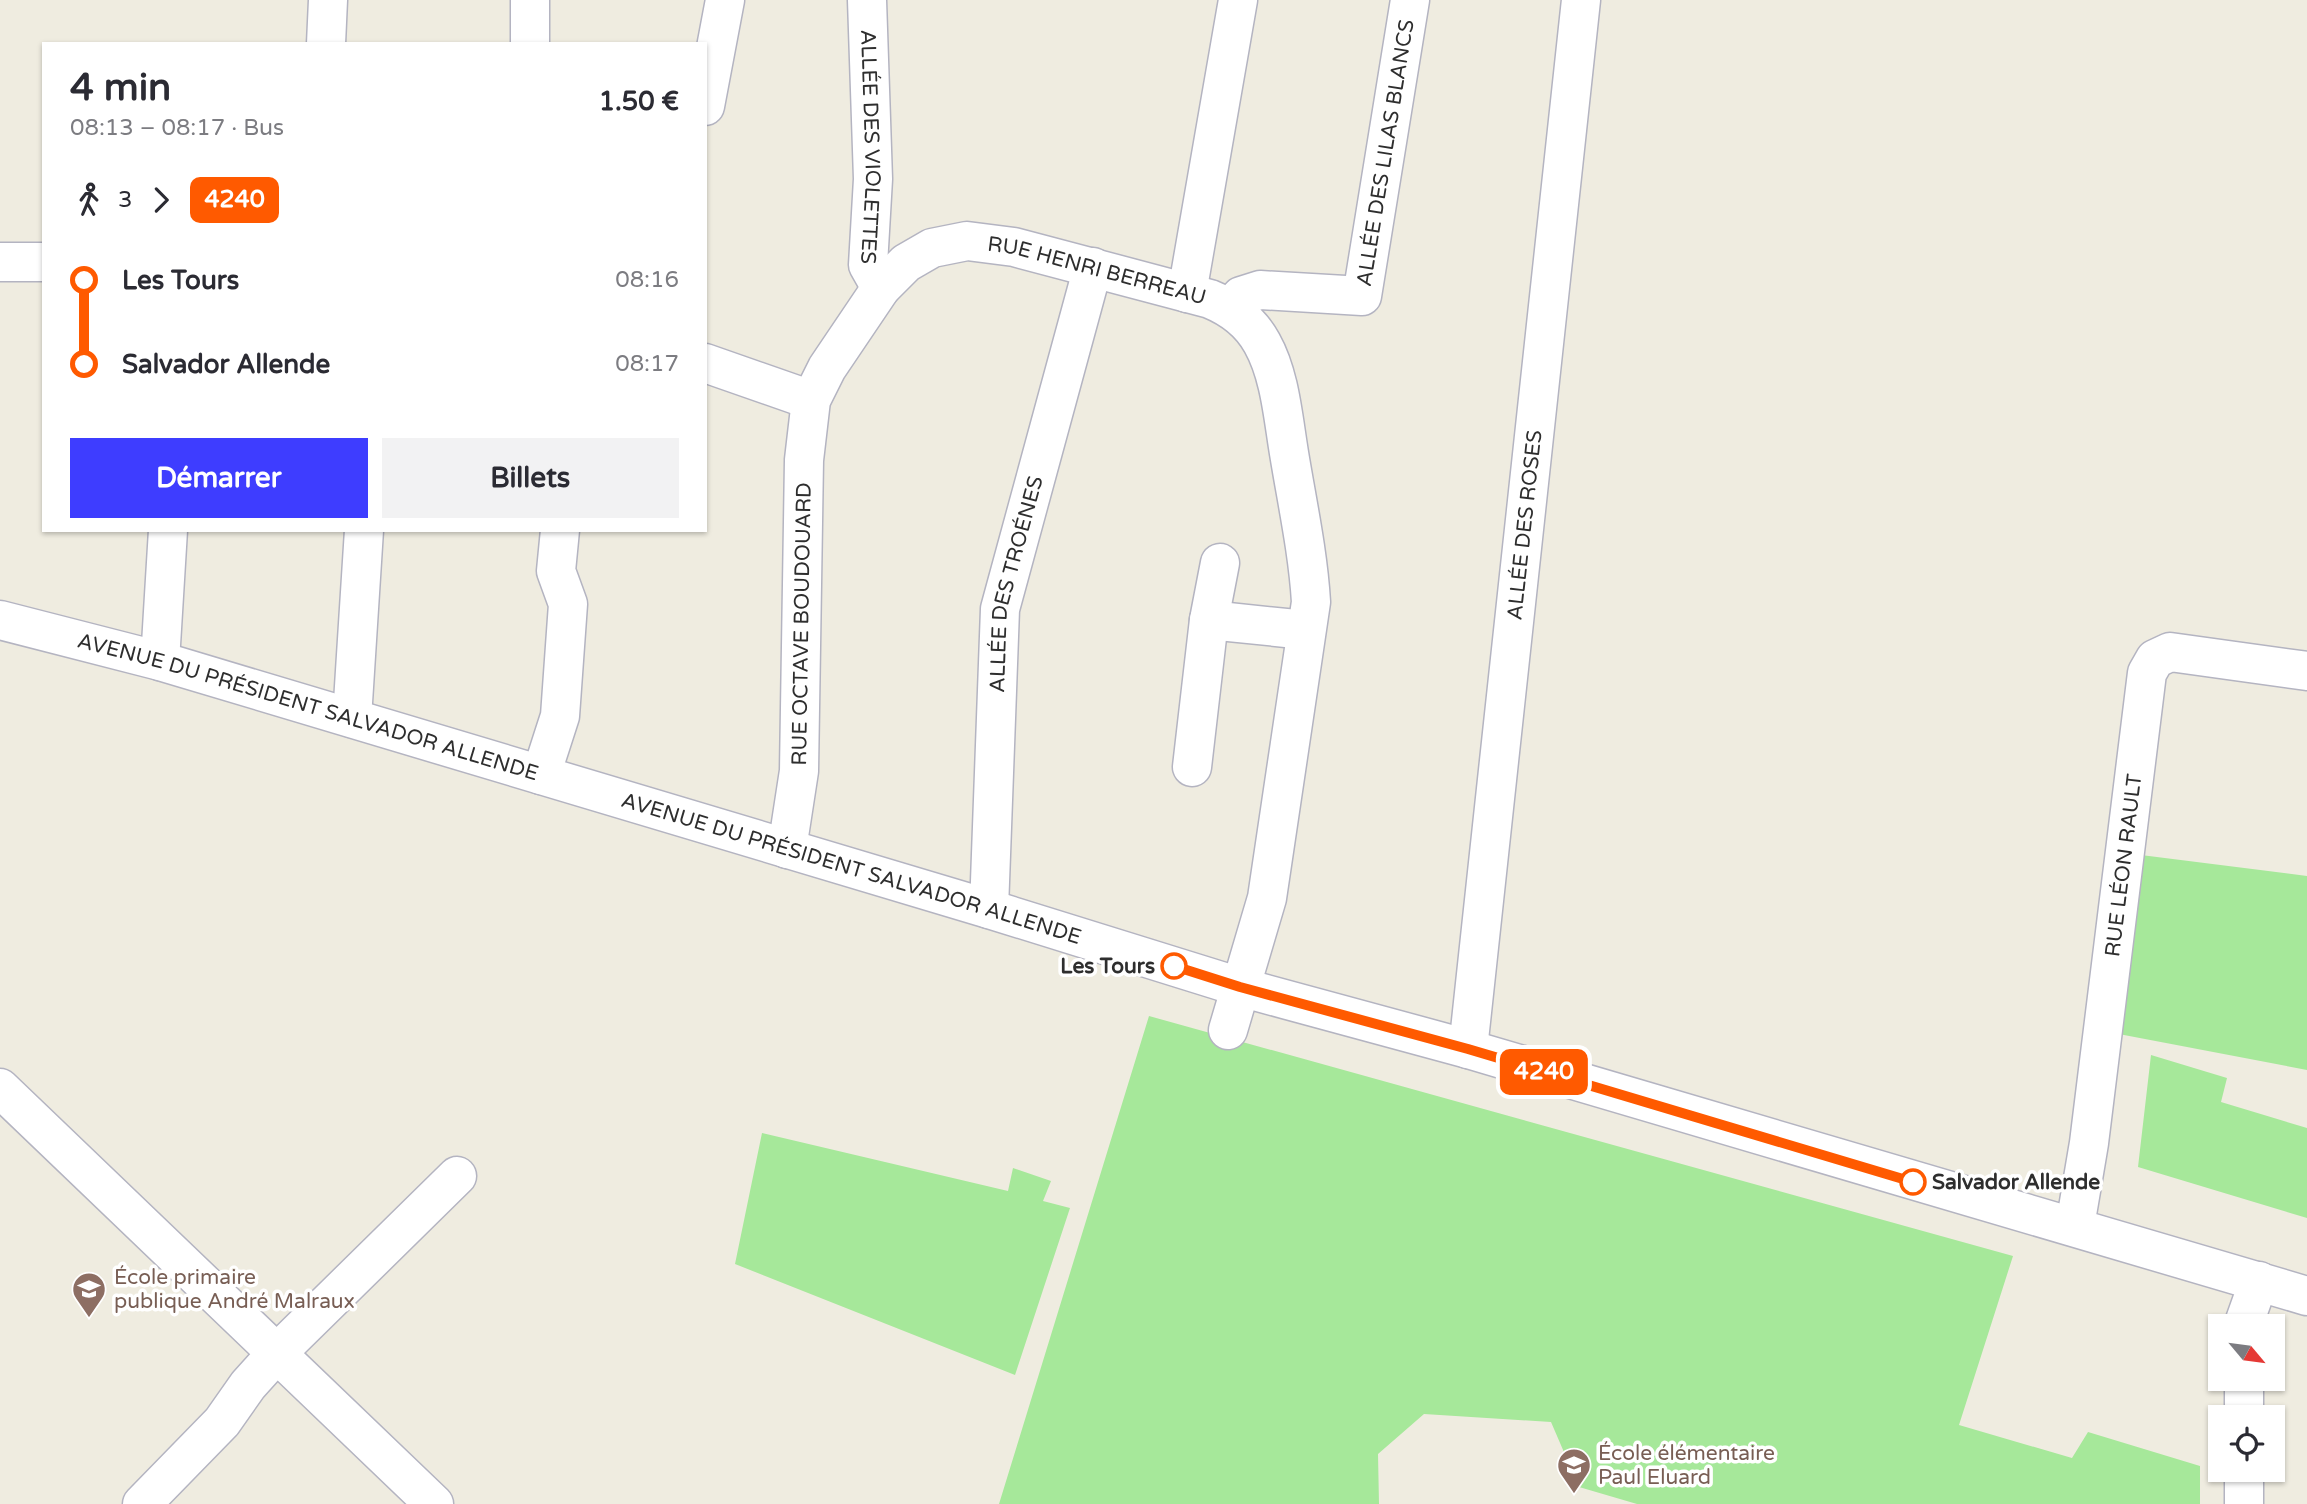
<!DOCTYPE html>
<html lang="fr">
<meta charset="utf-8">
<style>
body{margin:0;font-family:"Varela Round",sans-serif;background:#f2f2f3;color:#2b2b33;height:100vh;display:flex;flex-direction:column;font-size:26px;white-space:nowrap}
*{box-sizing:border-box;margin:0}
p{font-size:23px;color:#7c7c81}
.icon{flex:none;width:38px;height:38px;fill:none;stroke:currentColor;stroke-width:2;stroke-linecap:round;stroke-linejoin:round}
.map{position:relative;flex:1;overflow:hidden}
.sheet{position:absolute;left:42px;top:42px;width:665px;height:490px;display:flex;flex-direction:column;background:#fff;border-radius:0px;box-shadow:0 2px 5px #0004}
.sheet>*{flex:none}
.badge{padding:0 14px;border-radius:10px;font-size:24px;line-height:46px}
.needle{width:46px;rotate:119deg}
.buttons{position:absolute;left:2208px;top:1314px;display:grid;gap:14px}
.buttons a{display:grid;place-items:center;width:77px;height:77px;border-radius:0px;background:#fff;box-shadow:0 2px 5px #0004;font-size:35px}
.map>.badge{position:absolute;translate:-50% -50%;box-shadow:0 0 0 4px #fff}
.legs{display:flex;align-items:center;gap:10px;height:77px;padding:0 28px;font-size:23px}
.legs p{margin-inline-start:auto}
.head{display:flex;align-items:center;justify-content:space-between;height:119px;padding:0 28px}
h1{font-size:38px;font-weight:700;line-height:52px}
.cta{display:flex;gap:14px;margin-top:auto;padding:14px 28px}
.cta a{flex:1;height:80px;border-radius:0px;background:#3e3dff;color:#fff;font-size:28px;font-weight:700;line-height:80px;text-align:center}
.cta a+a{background:#f2f2f3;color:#2b2b33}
ul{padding:0 28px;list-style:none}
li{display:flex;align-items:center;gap:24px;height:84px;font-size:26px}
li i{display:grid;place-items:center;width:10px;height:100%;margin:0 9px;background:currentColor}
li i::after{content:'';width:18px;height:18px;margin:-9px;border:5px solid;border-radius:50%;background:#fff}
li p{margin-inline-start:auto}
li:first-child i{background:linear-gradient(#0000 50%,currentColor 0)}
li:last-child i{background:linear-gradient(currentColor 50%,#0000 0)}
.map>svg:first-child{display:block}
.green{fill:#a6e89a}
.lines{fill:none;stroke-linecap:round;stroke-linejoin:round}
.street-casing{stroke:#b4b4c1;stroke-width:41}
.secondary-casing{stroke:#b4b4c1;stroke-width:41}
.street{stroke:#fff;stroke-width:38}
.secondary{stroke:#fff;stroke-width:38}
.line-1-casing{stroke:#fff;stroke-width:16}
.line-1{stroke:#ff5a00;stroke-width:10}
.stop-1-dot{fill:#fff;stroke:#ff5a00;stroke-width:3.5}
.labels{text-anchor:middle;stroke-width:7;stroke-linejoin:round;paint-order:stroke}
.street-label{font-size:21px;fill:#2e2e2e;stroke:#fff}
.stop-label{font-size:21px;font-weight:bold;fill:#2e2e2e;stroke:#fff;text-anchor:end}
.education-label{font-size:21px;fill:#785e54;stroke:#fff;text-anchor:start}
</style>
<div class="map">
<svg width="2307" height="1504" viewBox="0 0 2307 1504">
<rect width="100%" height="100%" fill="#efece0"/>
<g class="green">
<polygon points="2125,853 2307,876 2307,1070 2103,1031"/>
<polygon points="1149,1016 2013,1256 1959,1425 2072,1458 2088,1432 2200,1466 2200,1504 1637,1504 1579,1487 1551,1422 1424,1414 1378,1454 1379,1504 999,1504"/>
<polygon points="2151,1055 2227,1078 2221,1102 2307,1128 2307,1218 2138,1167"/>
<polygon points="762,1133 1008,1191 1013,1168 1051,1181 1043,1201 1070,1208 1015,1375 735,1264"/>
</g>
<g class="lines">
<g class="street-casing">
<g id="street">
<polyline points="530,0 530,44"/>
<path id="s1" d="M867 0 873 179 868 265 881 288"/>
<polyline points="326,44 328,0"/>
<polyline points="705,106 725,0"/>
<polyline points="0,262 44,262"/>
<polyline points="1187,293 1238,0"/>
<path id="s2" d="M1232 308 1241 296 1260 290 1362 296 1410 0"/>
<polyline points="705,363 811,400"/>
<path id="s3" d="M0 620 160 661 989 909 1240 987 1468 1049 2307 1296"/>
<polyline points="1209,620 1306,630"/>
<polyline points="160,661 168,530"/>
<polyline points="352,718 364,530"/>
<polyline points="1192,767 1209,620 1220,563"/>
<polyline points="541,775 560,716 568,604 556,571 560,530"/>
<path id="s4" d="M787 849 799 771 804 460 811 400 827 368 881 288 906 263 932 248 967 241 1014 247 1210 299C1232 308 1250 321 1262 343 1280 375 1283 417 1289 453 1297 502 1308 552 1311 602L1267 898 1228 1030"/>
<path id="s5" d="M989 909 1000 609 1093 267"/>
<path id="s6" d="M1468 1049 1581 0"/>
<path id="s7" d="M2075 1226 2089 1143 2147 673 2155 659 2170 652 2307 671"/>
<polyline points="2243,1326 2259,1281"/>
<polyline points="2244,1379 2244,1418"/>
<polyline points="2244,1470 2244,1504"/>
<polyline points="142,1504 222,1422 248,1385 276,1354 457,1176"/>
</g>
</g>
<g class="secondary-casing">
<polyline id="secondary" points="0,1088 434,1504"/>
</g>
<use href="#street" class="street"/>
<use href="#secondary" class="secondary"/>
</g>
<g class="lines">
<g class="line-1-casing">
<polyline id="line-1" points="1174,966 1240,987 1468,1049 1913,1182"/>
</g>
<use href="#line-1" class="line-1"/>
</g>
<defs>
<g id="school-pin" transform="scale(1.75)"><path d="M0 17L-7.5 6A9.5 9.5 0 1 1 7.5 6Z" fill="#8d6e63" stroke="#fff"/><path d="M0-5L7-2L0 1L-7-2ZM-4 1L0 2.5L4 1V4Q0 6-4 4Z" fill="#fff"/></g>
</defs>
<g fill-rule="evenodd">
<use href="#school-pin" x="89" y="1289"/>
<use href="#school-pin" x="1574" y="1465"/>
</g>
<g class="stop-1-dot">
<circle cx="1174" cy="966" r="12"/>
<circle cx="1913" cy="1182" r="12"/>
</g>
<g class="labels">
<g class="street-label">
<text dy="7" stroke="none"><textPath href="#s1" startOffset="147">ALLÉE DES VIOLETTES</textPath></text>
<text dy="7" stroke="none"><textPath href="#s2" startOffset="282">ALLÉE DES LILAS BLANCS</textPath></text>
<text dy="7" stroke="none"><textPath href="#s4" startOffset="817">RUE HENRI BERREAU</textPath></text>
<text dy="7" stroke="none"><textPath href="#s6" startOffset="527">ALLÉE DES ROSES</textPath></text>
<text dy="7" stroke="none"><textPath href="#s5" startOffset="327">ALLÉE DES TROÉNES</textPath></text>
<text dy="7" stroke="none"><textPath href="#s4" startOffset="226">RUE OCTAVE BOUDOUARD</textPath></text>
<text dy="7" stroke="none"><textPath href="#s3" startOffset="320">AVENUE DU PRÉSIDENT SALVADOR ALLENDE</textPath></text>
<text dy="7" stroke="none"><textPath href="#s7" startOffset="364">RUE LÉON RAULT</textPath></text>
<text dy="7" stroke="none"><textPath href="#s3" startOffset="887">AVENUE DU PRÉSIDENT SALVADOR ALLENDE</textPath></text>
</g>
<g class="stop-label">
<text x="1155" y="973">Les Tours</text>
<text x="1932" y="1189" text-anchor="start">Salvador Allende</text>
</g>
<g class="education-label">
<text x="114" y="1284">École primaire<tspan x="114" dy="24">publique André Malraux</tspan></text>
<text x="1598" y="1460">École élémentaire<tspan x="1598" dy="24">Paul Eluard</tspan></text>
</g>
</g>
</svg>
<div class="buttons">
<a><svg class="needle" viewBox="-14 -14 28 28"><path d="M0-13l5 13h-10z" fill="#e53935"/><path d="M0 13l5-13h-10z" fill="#7c7c81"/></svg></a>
<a><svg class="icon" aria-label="locate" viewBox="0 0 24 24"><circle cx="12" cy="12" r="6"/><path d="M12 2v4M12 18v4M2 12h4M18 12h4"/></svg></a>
</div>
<b class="badge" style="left:1544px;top:1072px;background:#ff5a00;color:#fff">4240</b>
<section class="sheet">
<div class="head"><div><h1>4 min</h1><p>08:13 – 08:17 · Bus</p></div><b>1.50 €</b></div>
<div class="legs"><svg class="icon" aria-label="walk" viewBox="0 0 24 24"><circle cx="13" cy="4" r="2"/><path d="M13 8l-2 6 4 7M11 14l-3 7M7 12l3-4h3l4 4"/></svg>3<svg class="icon" aria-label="forward" viewBox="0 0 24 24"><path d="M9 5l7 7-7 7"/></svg><b class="badge" style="background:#ff5a00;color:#fff">4240</b></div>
<ul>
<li><i style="color:#ff5a00"></i><b>Les Tours</b><p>08:16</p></li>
<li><i style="color:#ff5a00"></i><b>Salvador Allende</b><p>08:17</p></li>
</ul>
<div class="cta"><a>Démarrer</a><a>Billets</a></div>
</section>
</div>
